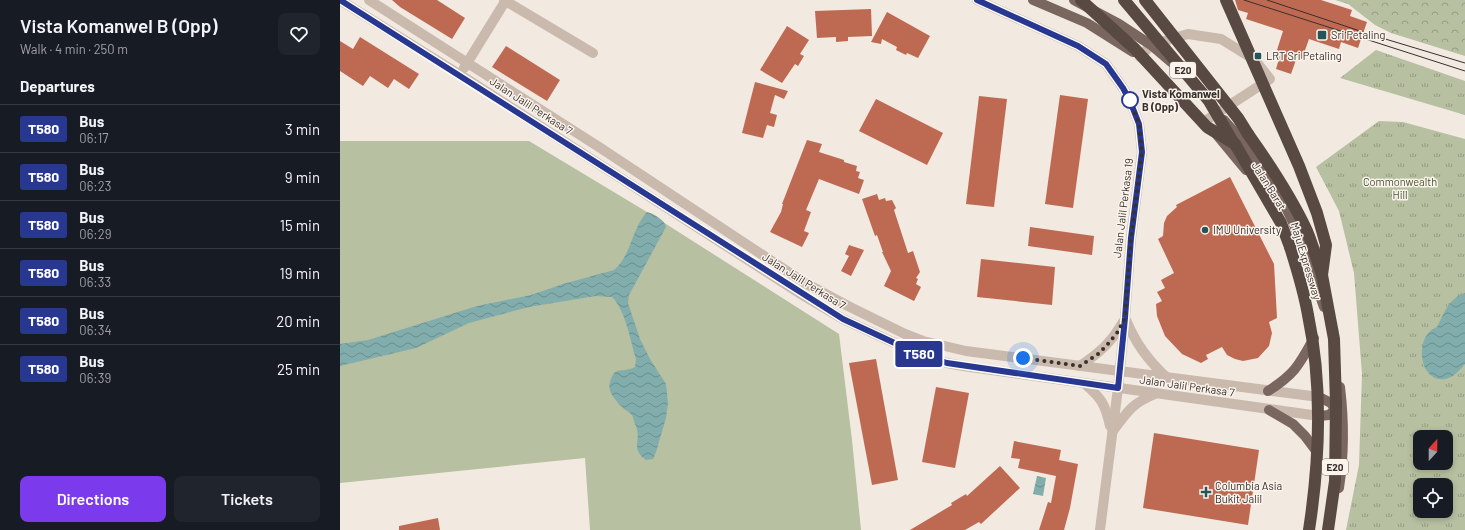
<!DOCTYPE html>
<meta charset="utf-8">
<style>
body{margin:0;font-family:Barlow,sans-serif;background:#20242c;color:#f1f3f6;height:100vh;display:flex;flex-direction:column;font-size:15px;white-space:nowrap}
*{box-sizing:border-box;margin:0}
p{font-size:13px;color:#9ea1a6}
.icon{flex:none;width:22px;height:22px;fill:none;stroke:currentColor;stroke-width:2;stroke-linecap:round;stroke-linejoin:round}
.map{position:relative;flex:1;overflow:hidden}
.panel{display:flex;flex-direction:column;background:#171b24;width:340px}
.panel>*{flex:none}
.badge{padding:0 8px;border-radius:3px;font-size:14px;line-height:26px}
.needle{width:26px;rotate:21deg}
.controls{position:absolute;left:1073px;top:430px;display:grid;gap:8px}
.controls a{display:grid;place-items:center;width:40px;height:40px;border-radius:8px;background:#171b24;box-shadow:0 2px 6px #0003;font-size:20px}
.you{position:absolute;width:20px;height:20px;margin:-10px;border:3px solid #fff;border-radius:50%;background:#1a73e8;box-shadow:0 0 0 6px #1a73e833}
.map>.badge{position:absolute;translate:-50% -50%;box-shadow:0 0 0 2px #fff}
h2{padding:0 20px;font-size:15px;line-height:36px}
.round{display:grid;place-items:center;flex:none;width:42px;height:42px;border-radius:8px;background:#20242c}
.overview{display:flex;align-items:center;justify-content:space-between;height:68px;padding:0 20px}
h1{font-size:19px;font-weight:600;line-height:30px}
.cta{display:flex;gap:8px;margin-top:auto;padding:8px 20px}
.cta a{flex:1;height:46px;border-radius:8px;background:#7c3aed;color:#fff;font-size:16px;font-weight:600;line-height:46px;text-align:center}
.cta a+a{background:#20242c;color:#f1f3f6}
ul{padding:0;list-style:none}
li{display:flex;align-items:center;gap:12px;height:48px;padding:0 20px;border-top:1px solid #363941}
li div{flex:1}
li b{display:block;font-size:15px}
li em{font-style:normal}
li .badge{min-width:44px;font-weight:700;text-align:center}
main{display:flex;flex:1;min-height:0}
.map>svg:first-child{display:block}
.green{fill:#b7c0a1}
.forest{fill:url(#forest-crowns)}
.park{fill:url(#park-tufts);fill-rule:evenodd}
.water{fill:url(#water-waves)}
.building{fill:#be6a53}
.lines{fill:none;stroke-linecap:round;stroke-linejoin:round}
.minor{stroke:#cab9ad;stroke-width:10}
.major{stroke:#79665e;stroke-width:10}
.highway{stroke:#594943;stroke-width:12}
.tram{stroke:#392f2b;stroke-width:1}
.highway-bridge{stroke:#594943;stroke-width:12}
.line-casing{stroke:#fff;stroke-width:9}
.line{stroke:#283890;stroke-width:6}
.walk{stroke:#392f2b;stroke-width:4;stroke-dasharray:0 7.2}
.poi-dot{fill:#235658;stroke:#faf4ed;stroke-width:1.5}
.stop-dot{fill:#fff;stroke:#283890;stroke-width:2}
.labels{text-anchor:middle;stroke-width:3;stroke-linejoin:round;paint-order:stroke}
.shield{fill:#faf4ed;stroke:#736a65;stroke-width:1}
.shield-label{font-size:10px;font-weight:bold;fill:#392f2b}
.poi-label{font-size:11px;fill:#392f2b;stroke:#faf4ed;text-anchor:start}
.stop-label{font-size:11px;font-weight:bold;fill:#392f2b;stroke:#faf4ed;text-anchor:start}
.street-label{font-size:11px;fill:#392f2b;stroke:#faf4ed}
.park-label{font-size:11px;fill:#495531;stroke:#faf4ed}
</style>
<main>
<section class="panel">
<div class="overview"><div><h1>Vista Komanwel B (Opp)</h1><p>Walk · 4 min · 250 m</p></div><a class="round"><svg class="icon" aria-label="heart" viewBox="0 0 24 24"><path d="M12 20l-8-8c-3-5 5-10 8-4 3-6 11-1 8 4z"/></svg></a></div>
<h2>Departures</h2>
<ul>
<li><span class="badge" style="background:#283890;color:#fff">T580</span><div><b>Bus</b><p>06:17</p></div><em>3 min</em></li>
<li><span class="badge" style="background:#283890;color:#fff">T580</span><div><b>Bus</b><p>06:23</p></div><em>9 min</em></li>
<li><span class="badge" style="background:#283890;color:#fff">T580</span><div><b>Bus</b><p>06:29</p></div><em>15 min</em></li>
<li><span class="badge" style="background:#283890;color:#fff">T580</span><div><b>Bus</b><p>06:33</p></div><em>19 min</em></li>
<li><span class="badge" style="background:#283890;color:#fff">T580</span><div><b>Bus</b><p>06:34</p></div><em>20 min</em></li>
<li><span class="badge" style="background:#283890;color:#fff">T580</span><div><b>Bus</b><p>06:39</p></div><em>25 min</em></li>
</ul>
<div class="cta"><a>Directions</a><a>Tickets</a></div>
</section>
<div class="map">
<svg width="1125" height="530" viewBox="0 0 1125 530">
<defs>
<pattern id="forest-crowns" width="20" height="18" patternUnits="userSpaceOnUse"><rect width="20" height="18" fill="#b7c0a1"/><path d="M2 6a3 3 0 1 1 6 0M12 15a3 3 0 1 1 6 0" fill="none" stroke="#969c83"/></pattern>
<pattern id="park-tufts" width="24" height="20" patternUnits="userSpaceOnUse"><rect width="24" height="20" fill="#b7c0a1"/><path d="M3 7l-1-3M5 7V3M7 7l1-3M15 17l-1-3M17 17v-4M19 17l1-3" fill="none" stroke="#969c83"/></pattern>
<pattern id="water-waves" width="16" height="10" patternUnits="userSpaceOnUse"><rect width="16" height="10" fill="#82adad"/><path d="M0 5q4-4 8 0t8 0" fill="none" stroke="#6b8d8d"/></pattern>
</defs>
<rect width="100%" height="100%" fill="#f2e9e1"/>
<polygon class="green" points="0,141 189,141 307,212 313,214 326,224 499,334 512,440 521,530 250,530 245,458 0,483"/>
<polygon class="forest" points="995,0 1125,0 1125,56 1051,33 1035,25 1008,4"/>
<g class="park">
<polygon points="1036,50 1125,81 1125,115 1000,78"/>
<path d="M1039 121 1063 122 1125 139V530H1006L1019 465 1022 374 1014 273 999 211 976 167ZM1080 437H1106V463H1080ZM1080 485H1106V511H1080Z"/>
</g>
<g class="water">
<path d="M307 212C314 214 325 220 326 227L289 295 288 303 300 339 310 359 326 384 328 403 326 418 316 452 313 459 306 460C289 448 303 440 295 424 294 421 293 417 292 415 290 413 287 411 284 409 272 397 263 388 275 372 281 369 289 371 295 367L296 359C290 340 286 311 272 297L255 296 189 307 129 323 76 348 0 366V344L28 340 137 306 191 295 223 284 274 270C291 256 292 228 307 212Z"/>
<path d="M1125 293V364C1120 370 1113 378 1105 379 1079 383 1073 336 1097 327 1105 312 1108 299 1125 293Z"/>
<polygon points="697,476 706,478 703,496 693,494"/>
</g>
<g class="building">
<polygon points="52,0 97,0 125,18 112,39 60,7"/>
<polygon points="895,0 981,0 1012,10 1010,16 1027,22 1018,48 1001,42 999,49 969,39 962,59 957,57 951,74 936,69 941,52 937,50 943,31 906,19 908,13 898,10"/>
<polygon points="531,9 532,36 508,37 508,41 496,42 496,37 477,38 475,11"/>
<polygon points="547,12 590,36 578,58 567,53 566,55 556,50 557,47 542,39 541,44 531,42"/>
<polygon points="447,26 469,40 460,54 464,56 458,66 455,64 442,83 420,70"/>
<polygon points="20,37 79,74 69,89 54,79 48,88 30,76 23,86 0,71 0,41 13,49"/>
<polygon points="166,46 220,80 207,101 152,67"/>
<polygon points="415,82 448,91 444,99 435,95 430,113 437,115 434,127 427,125 423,138 402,133"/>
<polygon points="720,95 748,99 733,208 705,204"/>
<polygon points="639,96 667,99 654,207 626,204"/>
<polygon points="536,99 603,133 587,165 519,131"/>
<polygon points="467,140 482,144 479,152 504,160 504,162 517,166 516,171 520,172 518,178 524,180 519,194 479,179 466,210 471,212 464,231 469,233 462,247 430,232 441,212 443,204 442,204"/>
<polygon points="890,177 934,264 937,318 929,322 932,333 929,346 918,358 903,361 895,359 887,355 882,347 866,355 868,359 861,363 842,354 825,336 817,316 816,304 822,301 817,292 825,288 821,280 834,273 818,239 823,236 824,223 827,216 837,207 836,205"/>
<polygon points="537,194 539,200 545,198 546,201 552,200 556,208 554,210 568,253 573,251 580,272 576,278 578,279 576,284 581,287 574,301 544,286 551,271 542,252 543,252 537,235 535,236 522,199"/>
<polygon points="690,227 754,236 752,255 688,246"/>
<polygon points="509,245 524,250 511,276 501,271 509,256 505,254"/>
<polygon points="641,259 715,267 712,305 637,297"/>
<polygon points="536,359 558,480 532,485 509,363"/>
<polygon points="596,387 629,393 615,468 582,462"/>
<polygon points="814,433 919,450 908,525 803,508"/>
<polygon points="674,441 721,450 719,460 738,464 730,508 724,530 699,530 708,502 711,503 716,476 678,468 680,459 671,458"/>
<polygon points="660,466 680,488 641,524 639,522 625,530 570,530 612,505 611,503 626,494 627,496"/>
<polygon points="98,518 100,530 59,530 59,526"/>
</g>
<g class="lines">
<g class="minor">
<polyline points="0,0 130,81 464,296 503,319 574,352 607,363 623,366 979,416"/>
<polyline points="29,0 259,147 465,283 508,306 565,334 583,341 626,351 979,397"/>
<polyline points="164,0 253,53"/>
<polyline points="637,0 738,46 766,64 783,88 790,101 799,124 802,152 791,238 785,318 778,388 760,530"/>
<polyline points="800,57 811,45 848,34 881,39 915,60 930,79 865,121"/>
<polyline points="124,68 166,0"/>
<path d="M786 320C796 344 808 360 827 378"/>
<path d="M740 366C759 353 771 343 783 322"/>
<path d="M744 383C761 398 765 403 770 426"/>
<path d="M773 431C788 411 791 404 815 394"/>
</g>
<g class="major">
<polyline points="693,0 747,23 793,52"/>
<polyline points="734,0 779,24 811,45 831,62"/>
<path d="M884 120C914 153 940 190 957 232 967 256 975 282 984 307"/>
<polyline points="877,135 906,170"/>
<path d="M928 391C955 374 959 365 974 338"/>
<polyline points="979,397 991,403 997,412"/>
<polyline points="929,410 953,424 965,436 977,452"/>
<polyline points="979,416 989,415 999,406"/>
<path d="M999 488C1004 455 1004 420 1000 387"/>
</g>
<g class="highway">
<path d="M908 134C930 165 951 197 967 231 973 245 977 261 982 275"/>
<polyline points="895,144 941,223 950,247"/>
</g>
<g class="tram">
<polyline points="904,0 1125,71"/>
<polyline points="927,0 1032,35 1125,63"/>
</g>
<g class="highway-bridge">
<polyline points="741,0 795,49 867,127 895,144"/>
<polyline points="784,0 869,101 893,142"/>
<polyline points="805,0 898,118 908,134"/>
<polyline points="886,0 959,166 977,213 986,245 982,275 994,339 996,404 995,481 988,530"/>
<path d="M950 247C957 269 964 292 968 315 983 386 980 458 969 530"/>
</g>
</g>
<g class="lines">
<g class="line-casing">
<polyline id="line" points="0,0 503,319 574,352 607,363 778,388 785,318 791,238 802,152 799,124 790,101 783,88 766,64 738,46 637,0"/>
</g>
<use href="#line" class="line"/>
<polyline class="walk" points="683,358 740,366 758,354 767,345 777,333 785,318 791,238 802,152 799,124 790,100"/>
</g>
<g class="poi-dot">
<rect x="977" y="30" width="10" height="10" rx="2"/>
<rect x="914" y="52" width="8" height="8" rx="2"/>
<circle cx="865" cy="230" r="4"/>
<path d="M864 486h4v4h4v4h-4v4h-4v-4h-4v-4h4z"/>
</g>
<circle class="stop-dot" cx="790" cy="100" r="8"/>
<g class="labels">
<g class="shield">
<rect x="830" y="62" width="26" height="16" rx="3"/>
<rect x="982" y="459" width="26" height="16" rx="3"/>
</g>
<g class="shield-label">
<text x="843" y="74">E20</text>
<text x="995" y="471">E20</text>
</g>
<g class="poi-label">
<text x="991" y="39">Sri Petaling</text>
<text x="926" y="60">LRT Sri Petaling</text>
<text x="873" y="234">IMU University</text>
<text x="875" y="490">Columbia Asia<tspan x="875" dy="13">Bukit Jalil</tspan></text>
</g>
<g class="stop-label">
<text x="802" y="98">Vista Komanwel<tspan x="802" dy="13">B (Opp)</tspan></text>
</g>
<g class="street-label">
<text transform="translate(191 106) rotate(33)" y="4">Jalan Jalil Perkasa 7</text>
<text transform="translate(929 186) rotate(58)" y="4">Jalan Barat</text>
<text transform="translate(783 208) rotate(-83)" y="4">Jalan Jalil Perkasa 19</text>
<text transform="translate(966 261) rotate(73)" y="4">Maju Expressway</text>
<text transform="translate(464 281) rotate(32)" y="4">Jalan Jalil Perkasa 7</text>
<text transform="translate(847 386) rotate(8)" y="4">Jalan Jalil Perkasa 7</text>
</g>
<g class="park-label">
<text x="1060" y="186">Commonwealth<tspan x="1060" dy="13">Hill</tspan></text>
</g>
</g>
</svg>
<div class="controls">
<a><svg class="needle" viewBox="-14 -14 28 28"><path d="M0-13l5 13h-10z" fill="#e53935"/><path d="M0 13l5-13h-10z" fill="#9ea1a6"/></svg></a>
<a><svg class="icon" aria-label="locate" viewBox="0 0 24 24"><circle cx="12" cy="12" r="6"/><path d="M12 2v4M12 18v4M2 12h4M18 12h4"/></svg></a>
</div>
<div class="you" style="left:683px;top:358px"></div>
<b class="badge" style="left:579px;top:354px;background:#283890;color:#fff">T580</b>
</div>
</main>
